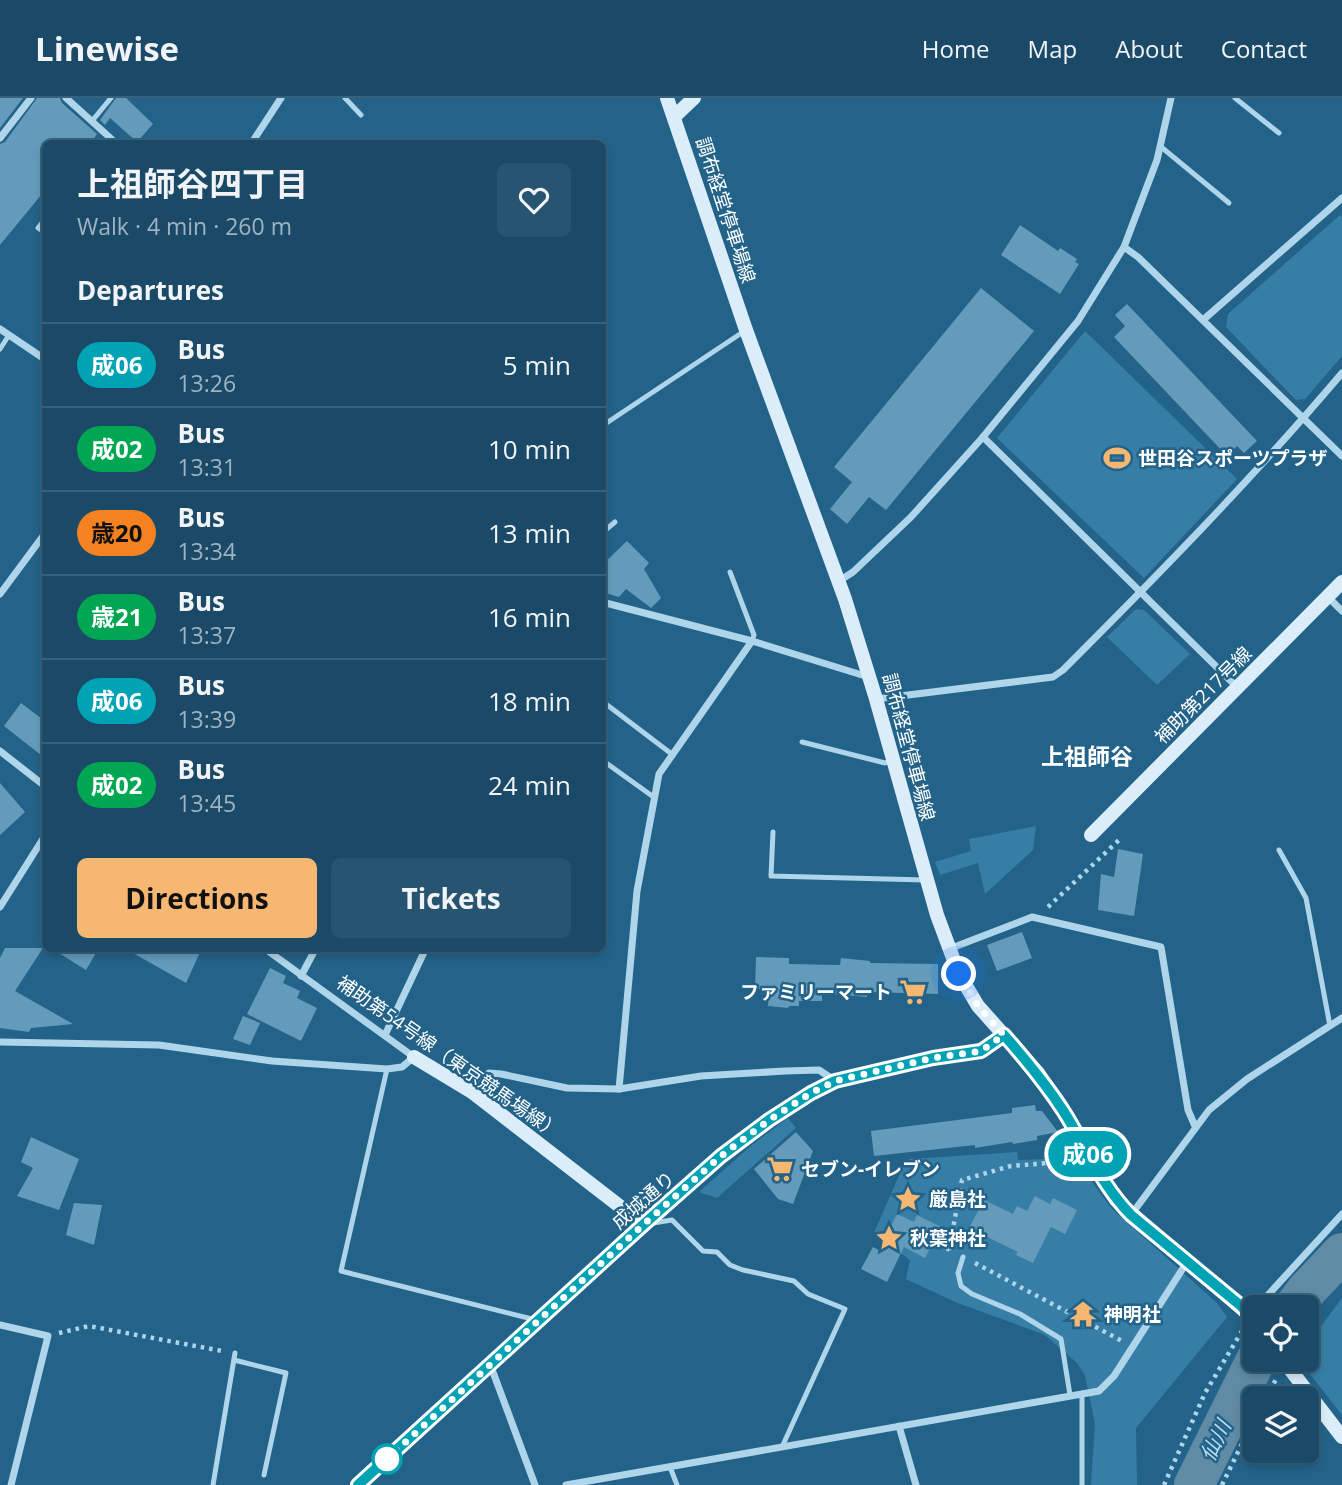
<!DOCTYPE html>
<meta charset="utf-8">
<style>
body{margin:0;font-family:"Open Sans","Noto Sans JP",sans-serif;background:#275470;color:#f1f3f6;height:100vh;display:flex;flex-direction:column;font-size:26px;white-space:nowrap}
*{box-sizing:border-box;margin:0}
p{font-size:23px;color:#9fb3c0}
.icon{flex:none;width:38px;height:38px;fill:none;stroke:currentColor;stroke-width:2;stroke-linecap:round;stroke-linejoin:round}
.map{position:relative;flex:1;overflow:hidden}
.side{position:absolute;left:42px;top:42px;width:564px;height:812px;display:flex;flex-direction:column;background:#1a4a67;border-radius:10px;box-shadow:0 4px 10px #0003,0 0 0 2px #38627b}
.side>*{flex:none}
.badge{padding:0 14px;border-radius:23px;font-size:24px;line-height:46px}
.tools{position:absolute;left:1242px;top:1197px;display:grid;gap:14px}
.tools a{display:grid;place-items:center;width:77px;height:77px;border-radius:10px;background:#1a4a67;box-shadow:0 4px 10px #0003,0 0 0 2px #38627b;font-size:35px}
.you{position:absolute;width:35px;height:35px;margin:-18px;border:5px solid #fff;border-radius:50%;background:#1a73e8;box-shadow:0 0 0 10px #1a73e833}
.map>.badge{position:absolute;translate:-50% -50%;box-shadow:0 0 0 4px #fff}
h2{padding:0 35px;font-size:26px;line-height:63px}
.round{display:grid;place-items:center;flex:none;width:74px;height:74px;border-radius:10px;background:#275470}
.head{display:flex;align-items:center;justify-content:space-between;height:119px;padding:0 35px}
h1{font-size:33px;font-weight:700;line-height:52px}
.primary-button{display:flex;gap:14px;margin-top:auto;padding:14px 35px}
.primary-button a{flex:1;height:80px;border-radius:10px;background:#f5b772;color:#111;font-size:28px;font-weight:700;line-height:80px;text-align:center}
.primary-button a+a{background:#275470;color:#f1f3f6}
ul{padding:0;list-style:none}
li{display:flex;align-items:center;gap:21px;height:84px;padding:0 35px;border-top:2px solid #38627b}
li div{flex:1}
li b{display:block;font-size:26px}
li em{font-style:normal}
li .badge{min-width:77px;font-weight:700;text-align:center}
header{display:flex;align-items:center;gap:42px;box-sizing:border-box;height:98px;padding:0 35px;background:#1a4a67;border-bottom:2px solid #38627b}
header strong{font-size:33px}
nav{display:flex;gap:38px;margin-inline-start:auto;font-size:24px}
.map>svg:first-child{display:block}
.green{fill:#377ea6}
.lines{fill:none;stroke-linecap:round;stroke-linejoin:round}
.river{stroke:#608ba5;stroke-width:40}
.building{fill:#649bbb}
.path{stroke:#afd5ea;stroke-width:4.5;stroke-dasharray:3.5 5;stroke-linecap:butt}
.lane{stroke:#afd5ea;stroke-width:5}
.street{stroke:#afd5ea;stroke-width:7}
.secondary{stroke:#daedf8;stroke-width:14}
.line-casing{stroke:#fff;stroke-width:16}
.line{stroke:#00a3b4;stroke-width:10}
.walk{stroke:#fff;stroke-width:7;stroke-dasharray:0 12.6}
.stop-dot{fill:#fff;stroke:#00a3b4;stroke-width:3.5}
.labels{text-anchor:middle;stroke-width:5;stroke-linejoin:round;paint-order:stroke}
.street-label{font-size:19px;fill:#fff;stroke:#236389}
.poi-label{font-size:19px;font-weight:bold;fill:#fff;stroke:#236389;text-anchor:start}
.water-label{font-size:21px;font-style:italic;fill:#bbdef1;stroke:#236389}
.quarter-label{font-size:23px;font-weight:bold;fill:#fff;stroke:#236389}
</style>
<header>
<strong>Linewise</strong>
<nav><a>Home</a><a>Map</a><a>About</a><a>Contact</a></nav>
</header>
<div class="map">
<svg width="1342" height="1387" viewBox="0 0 1342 1387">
<rect width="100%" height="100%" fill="#236389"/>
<g class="green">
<polygon points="1340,117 1342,119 1342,258 1305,301 1296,302 1226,229 1228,216"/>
<polygon points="1085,233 1237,381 1144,480 997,340"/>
<polygon points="1136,511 1144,512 1190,556 1157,587 1107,539"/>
<polygon points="1036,728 1033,752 985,796 978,765 940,777 935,764 971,753 969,741"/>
<polygon points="788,1020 796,1030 717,1100 699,1094 752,1047"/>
<polygon points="1017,1054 1018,1062 1075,1060 1111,1110 1217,1205 1227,1219 1136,1330 1137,1387 1091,1387 1095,1326 1085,1277 1077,1265 1045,1237 955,1204 906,1181 910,1162 874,1135 904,1066 911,1065 909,1061"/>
<polygon points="1342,1200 1342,1317 1299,1262 1307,1262 1307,1247"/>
</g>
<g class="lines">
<g class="river">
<polyline points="1294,1209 1306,1193 1342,1155"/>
<polyline points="1194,1387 1256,1262"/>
</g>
</g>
<g class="building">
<polygon points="0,0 23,0 0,30"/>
<polygon points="37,0 60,0 62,5 97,36 90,46 46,46 46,91 0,147 0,46 5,44"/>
<polygon points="116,0 126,0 153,26 137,44 110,20 105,27 100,22"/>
<polygon points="1020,127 1058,153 1060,150 1077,161 1075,164 1079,166 1060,196 1001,157"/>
<polygon points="981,190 1034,233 886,412 869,399 847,426 830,411 852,384 834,369"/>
<polygon points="1127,206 1257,343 1244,355 1237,348 1227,358 1114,239 1125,228 1115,217"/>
<polygon points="627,443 649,465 644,471 661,500 651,510 626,491 619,499 602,494 602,467"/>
<polygon points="21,605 46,624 46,661 4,628"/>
<polygon points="0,685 25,714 0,737"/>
<polygon points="1118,751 1143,756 1134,818 1098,812 1101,776 1114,779"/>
<polygon points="1022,834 1032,860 997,873 987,847"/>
<polygon points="5,850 43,850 15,893 73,926 31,930 29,934 0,930 0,860"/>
<polygon points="51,850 99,850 86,872"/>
<polygon points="124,850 202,850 186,885"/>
<polygon points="756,859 789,860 789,866 840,867 841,860 870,863 870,865 938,866 938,896 867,894 867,899 822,895 822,903 799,903 799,908 789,908 788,910 768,908 769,891 755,891"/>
<polygon points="270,870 286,878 283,885 300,893 297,900 317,910 301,943 247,916"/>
<polygon points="243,918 260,925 250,947 233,941"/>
<polygon points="1035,1007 1036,1013 1042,1013 1058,1034 1037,1038 1037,1042 1013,1046 1012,1044 975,1050 975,1047 874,1058 871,1033 1012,1015 1012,1010"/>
<polygon points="796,1034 813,1053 793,1106 778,1101 754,1071"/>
<polygon points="31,1039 79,1061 59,1112 17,1098 33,1070 21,1064"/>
<polygon points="1035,1098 1050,1106 1053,1100 1077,1112 1065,1136 1051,1129 1033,1165 1016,1157 1018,1154 969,1130 984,1102 1013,1116 1017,1108 1027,1113"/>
<polygon points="74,1105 102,1107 94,1147 66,1137"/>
<polygon points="897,1116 914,1124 917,1117 941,1129 925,1160 904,1149 887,1184 861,1171 873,1149 879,1152"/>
</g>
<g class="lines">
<g class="path">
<polyline points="1048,809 1119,742"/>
<polyline points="939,1146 952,1153"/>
<polyline points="949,1152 962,1082 1011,1068 1074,1063"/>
<polyline points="975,1165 1122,1243"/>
<polyline points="59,1235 89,1228 222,1253"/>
<polyline points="1265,1300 1277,1280"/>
<polyline points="1164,1387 1205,1295 1242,1233"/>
<polyline points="1222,1387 1255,1319"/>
</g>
<g class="lane">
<polyline points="345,0 361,17"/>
<polyline points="1235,0 1279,35"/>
<polyline points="92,23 111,0"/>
<polyline points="1160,48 1229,105"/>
<polyline points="46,120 38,130 46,135"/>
<polyline points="0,251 9,237"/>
<polyline points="602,328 743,234"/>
<polyline points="602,435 615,424"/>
<polyline points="730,474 754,537 752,543"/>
<polyline points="602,603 673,657"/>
<polyline points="802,644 885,665 893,662"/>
<polyline points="602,662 655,700"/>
<polyline points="773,734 771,778 925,782"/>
<polyline points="1279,752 1306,800 1330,928"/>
<polyline points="387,971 341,1173 536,1222"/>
<polyline points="653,1125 672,1122 703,1153 717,1154 730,1167 743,1172 794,1183 808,1196 845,1211 782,1349"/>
<polyline points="963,1159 958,1175 961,1188 972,1196 1020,1216 1061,1241 1070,1297"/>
<polyline points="234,1262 286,1275 264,1377"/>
<polyline points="670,1369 677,1387"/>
<polyline points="213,1387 235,1255"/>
<polyline points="1082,1387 1082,1295"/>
</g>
<g class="street">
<polyline points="66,0 117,46"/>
<polyline points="0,40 31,0"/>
<polyline points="251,46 281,0"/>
<polyline points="1124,149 1138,159 1342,358"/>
<polyline points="1203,222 1342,100"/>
<polyline points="0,231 46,262"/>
<polyline points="983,339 1237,589"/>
<polyline points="839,483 853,474 911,419 983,339 1078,223 1124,149 1157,62 1171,0"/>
<polyline points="0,496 46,434"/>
<polyline points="1328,499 1342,513"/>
<polyline points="602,504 752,543 862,577 868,577"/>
<path d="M876 601 1053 579 1063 572C1159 476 1254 379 1342 275"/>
<polyline points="0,653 46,689"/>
<polyline points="0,809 46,736"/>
<polyline points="949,851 1032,819 1161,849 1188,1012 1195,1028"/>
<polyline points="301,878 316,850"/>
<polyline points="385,937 426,850"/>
<polyline points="0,944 159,947 272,963 387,971 402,969 414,959 264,850"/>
<polyline points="619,991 637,793 659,676 752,543"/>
<polyline points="473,994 480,981 489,975 501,976 567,990 619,991 701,978 785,973 819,972 834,982"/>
<polyline points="1131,1117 1209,1012 1247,981 1342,920"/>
<polyline points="1257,1209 1342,1116"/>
<polyline points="0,1227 48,1238 11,1387"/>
<polyline points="490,1266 535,1387"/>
<polyline points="899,1328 916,1387"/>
<polyline points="566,1387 1099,1293 1114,1278 1187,1164"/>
</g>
<g class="secondary">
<polyline points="667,0 746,232 845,501 876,601 937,817 959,876 978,908 1038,975 1065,1015 1116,1102 1255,1222"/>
<polyline points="675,18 694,0"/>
<polyline points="1091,737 1342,484"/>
<polyline points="414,959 472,994 644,1127"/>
<polyline points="1283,1262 1342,1339"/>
<polyline points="358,1387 644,1127 721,1058 769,1022 811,995 835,983 933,960 981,953 1004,937"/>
</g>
</g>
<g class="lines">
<g class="line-casing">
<path id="line" d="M358 1387 644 1126 721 1058 769 1022 811 995 835 983 933 960 981 953 1004 937C1026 962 1046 986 1064 1014 1086 1049 1102 1088 1131 1117L1241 1208 1255 1222"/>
</g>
<use href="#line" class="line"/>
<polyline class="walk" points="387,1361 644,1126 721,1058 769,1022 811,995 835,983 933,960 981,953 1004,937 978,908 959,876"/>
</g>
<defs>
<g id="stadium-bare" transform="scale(2.1)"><path d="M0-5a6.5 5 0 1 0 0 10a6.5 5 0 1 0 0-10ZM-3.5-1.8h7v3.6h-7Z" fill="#f5b772" stroke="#236389" stroke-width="2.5" paint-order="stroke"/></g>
<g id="supermarket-bare" transform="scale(2.1)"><path d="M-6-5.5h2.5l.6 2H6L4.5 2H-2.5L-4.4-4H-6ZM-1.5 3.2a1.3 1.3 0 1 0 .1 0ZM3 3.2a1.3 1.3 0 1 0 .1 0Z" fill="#f5b772" stroke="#236389" stroke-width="2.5" paint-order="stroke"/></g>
<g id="sight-bare" transform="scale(2.1)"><path d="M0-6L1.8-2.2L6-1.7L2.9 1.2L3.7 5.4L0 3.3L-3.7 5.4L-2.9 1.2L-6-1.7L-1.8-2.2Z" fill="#f5b772" stroke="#236389" stroke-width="2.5" paint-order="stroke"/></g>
<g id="temple-bare" transform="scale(2.1)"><path d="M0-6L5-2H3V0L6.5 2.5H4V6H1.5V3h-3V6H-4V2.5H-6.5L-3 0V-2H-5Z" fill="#f5b772" stroke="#236389" stroke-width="2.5" paint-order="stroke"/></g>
</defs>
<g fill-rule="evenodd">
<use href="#stadium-bare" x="1117" y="360"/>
<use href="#supermarket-bare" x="913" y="894"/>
<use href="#supermarket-bare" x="780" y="1071"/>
<use href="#sight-bare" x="908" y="1101"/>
<use href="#sight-bare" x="889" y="1140"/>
<use href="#temple-bare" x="1083" y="1216"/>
</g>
<circle class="stop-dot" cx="387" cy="1361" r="14"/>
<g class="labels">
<g class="street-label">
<text transform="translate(726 112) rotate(72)" y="7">調布経堂停車場線</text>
<text transform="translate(1203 597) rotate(-45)" y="7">補助第217号線</text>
<text transform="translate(909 649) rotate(75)" y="7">調布経堂停車場線</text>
<text transform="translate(449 959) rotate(35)" y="7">補助第54号線（東京競馬場線）</text>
<text transform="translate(643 1102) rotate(-41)" y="7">成城通り</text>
</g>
<g class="poi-label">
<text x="1138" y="367">世田谷スポーツプラザ</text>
<text x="892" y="901" text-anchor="end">ファミリーマート</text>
<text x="801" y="1078">セブン-イレブン</text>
<text x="929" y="1108">厳島社</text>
<text x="910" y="1147">秋葉神社</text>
<text x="1104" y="1223">神明社</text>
</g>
<g class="water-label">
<text transform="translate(1216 1343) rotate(-64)" y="7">仙川</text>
</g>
<g class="quarter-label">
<text x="1087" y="667">上祖師谷</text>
</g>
</g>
</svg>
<div class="tools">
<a><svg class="icon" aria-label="locate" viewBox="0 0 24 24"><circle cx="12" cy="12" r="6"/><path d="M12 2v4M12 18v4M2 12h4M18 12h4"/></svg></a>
<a><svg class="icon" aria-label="layers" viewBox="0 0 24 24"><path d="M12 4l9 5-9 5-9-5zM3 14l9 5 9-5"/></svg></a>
</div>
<div class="you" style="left:959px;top:876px"></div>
<b class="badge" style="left:1088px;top:1056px;background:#00a3b4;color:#fff">成06</b>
<section class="side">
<div class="head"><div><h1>上祖師谷四丁目</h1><p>Walk · 4 min · 260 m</p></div><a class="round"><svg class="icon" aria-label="heart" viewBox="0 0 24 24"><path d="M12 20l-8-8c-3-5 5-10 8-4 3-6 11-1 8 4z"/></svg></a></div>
<h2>Departures</h2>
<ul>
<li><span class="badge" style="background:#00a3b4;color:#fff">成06</span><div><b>Bus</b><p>13:26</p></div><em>5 min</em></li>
<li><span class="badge" style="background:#00a651;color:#fff">成02</span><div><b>Bus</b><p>13:31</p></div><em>10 min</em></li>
<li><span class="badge" style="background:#f58220;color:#111">歳20</span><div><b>Bus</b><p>13:34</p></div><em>13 min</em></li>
<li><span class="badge" style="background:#00a651;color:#fff">歳21</span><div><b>Bus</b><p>13:37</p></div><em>16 min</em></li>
<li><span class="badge" style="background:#00a3b4;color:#fff">成06</span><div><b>Bus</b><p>13:39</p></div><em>18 min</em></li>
<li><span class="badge" style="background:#00a651;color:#fff">成02</span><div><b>Bus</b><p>13:45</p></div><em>24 min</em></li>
</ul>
<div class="primary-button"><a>Directions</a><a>Tickets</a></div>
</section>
</div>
